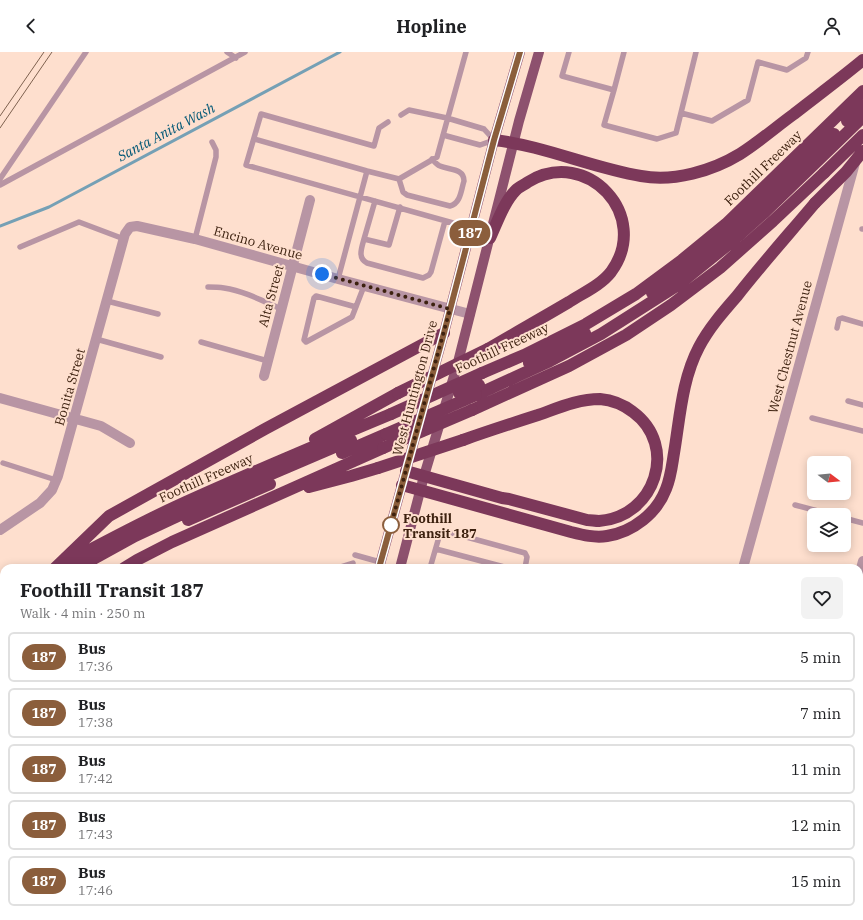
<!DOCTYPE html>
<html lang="en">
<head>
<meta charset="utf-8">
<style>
	:root { --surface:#fff; --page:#f2f2f2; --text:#202124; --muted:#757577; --line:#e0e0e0 }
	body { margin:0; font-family:"IBM Plex Serif",serif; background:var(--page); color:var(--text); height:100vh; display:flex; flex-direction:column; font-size:15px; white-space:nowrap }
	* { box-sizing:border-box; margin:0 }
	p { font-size:13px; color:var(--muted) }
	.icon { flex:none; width:22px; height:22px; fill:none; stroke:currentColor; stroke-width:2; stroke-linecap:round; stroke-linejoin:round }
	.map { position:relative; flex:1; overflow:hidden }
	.drawer { position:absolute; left:0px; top:512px; width:863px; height:356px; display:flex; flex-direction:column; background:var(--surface); border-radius:12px 12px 0 0; box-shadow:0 2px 10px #0003 }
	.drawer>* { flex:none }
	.badge { padding:0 8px; border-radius:13px; font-size:14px; line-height:26px }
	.needle { width:26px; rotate:106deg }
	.fabs { position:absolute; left:807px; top:404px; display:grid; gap:8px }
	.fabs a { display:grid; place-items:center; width:44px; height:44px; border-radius:6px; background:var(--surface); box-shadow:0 2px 10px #0003; font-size:20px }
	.you { position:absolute; width:20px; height:20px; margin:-10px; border:3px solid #fff; border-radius:50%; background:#1a73e8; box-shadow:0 0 0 6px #1a73e833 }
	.map>.badge { position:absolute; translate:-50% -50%; box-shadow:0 0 0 2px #fff }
	.round { display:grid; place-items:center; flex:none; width:42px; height:42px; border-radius:6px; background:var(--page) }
	.head { display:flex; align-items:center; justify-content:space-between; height:68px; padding:0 20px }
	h1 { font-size:19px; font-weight:700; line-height:30px }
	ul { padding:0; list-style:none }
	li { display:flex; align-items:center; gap:12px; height:50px; margin:0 8px 6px; padding:0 12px; border:2px solid var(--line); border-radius:6px }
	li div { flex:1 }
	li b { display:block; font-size:15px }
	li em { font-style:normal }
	li .badge { min-width:44px; font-weight:700; text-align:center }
	header { display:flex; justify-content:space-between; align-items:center; height:52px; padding:0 20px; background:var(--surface); font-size:18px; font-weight:700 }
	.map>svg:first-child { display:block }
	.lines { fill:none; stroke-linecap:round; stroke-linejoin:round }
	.stream { stroke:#75a0b5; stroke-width:3 }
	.lane { stroke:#b895a4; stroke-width:5.5 }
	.street { stroke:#b895a4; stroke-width:10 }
	.primary { stroke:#8d516e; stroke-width:10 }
	.highway { stroke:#7c385a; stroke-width:12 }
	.tram { stroke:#7e614f; stroke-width:1 }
	.highway-bridge { stroke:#7c385a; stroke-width:12 }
	.line-casing { stroke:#fff; stroke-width:9 }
	.line { stroke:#8b5e3c; stroke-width:6 }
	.walk { stroke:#3d210f; stroke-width:4; stroke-dasharray:0 7.2 }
	.stop-dot { fill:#fff; stroke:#8b5e3c; stroke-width:2 }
	.labels { text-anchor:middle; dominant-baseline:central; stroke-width:4; stroke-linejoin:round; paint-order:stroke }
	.street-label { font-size:13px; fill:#3d210f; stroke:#fedfce }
	.stop-label { font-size:13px; font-weight:bold; fill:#3d210f; stroke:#fedfce; text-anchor:start }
	.water-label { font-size:14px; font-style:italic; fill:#045977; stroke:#fedfce }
</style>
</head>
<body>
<header><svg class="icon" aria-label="back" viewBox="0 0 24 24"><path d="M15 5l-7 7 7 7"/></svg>Hopline<svg class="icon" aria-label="person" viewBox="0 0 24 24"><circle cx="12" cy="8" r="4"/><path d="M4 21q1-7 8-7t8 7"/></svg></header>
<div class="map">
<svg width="863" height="868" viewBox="0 0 863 868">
	<rect width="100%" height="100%" fill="#fedfce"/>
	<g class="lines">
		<!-- stream -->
		<path class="stream" d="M0 174 49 155 340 0"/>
		<!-- lane -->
		<path class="lane" d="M227 0 236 6
			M569 0 562 24 614 38 604 73 657 87 676 81 696 0
			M614 38 624 0
			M681 61 712 69 748 48 758 10 787 18 806 6 808 0
			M401 63 409 58 447 66 484 77 494 88 480 93 443 83
			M388 70 379 76 374 94 261 62 246 113 471 176
			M254 87 367 119 399 127 437 105 466 0
			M0 127 86 0
			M399 127 403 140 407 143 450 154C461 151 461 138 464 129 464 116 449 118 440 114 437 113 435 110 432 107
			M0 133 245 0
			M375 149 364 187 389 193 400 155
			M862 177H863
			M195 187 216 105V98L212 90
			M364 187C362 195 357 206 367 211L423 226 429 223 431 220 445 169
			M20 195 79 170 124 187
			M338 227 367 119
			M208 235C213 235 218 235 224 236 244 239 263 249 281 257
			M107 249 158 262
			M356 255 316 244 314 246 304 288 306 290 352 265 364 234
			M837 276 839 267 842 266 863 272
			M96 287 161 305
			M201 290 268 309
			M848 349 863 353
			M812 366 863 379
			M3 411 56 428
			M795 453 833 463
			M844 466 863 471
			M436 497 508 516
			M355 503 380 510
			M337 516 353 511
			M430 516 439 485 443 480H448L525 501 527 505 525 516
			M859 580 863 581
			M859 641 863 643
			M0 654 4 650
			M859 671 863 672"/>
		<!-- street -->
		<path class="street" d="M264 324 310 148
			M0 346 101 374 130 391
			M0 478 40 451 52 438 58 424 125 182 130 175 137 174 195 187 338 227 470 262
			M743 516 855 111
			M859 524 863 509
			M859 791 863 792
			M427 868 428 864
			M561 868 562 864
			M648 868 649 864
			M731 868 732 864"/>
		<!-- primary -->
		<path class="primary" d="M379 516 444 281 494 88 520 0
			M400 516 424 424 457 314 519 69 539 0
			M283 868 284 864
			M302 868 303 864"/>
		<!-- highway -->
		<path class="highway" d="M847 69 863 53
			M494 88C545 94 592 116 641 124 674 130 712 119 740 102 759 90 776 75 794 62 817 44 840 27 863 8
			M652 241 695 209 734 177 834 82
			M488 297C515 281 542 266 569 250 583 241 601 233 611 220 652 164 587 94 528 130 524 133 519 135 516 138 504 150 497 171 490 186
			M529 311 585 281
			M482 321 524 303 586 272 636 242 682 208 726 172 863 39
			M476 343 550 309 601 282 678 233 729 192 766 159 863 65
			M472 358 569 314 626 283 671 253 720 216 773 169 824 121
			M315 387 398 341
			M342 401 386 382
			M406 419 502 446 509 447 587 468C591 468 595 469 599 469 655 465 679 394 633 360 624 353 612 348 600 347 578 347 558 356 538 363 513 371 488 379 463 388
			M402 433 571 480C583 483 595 486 607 484 633 480 657 461 666 437 671 425 672 413 674 401 680 365 682 327 699 295 709 276 723 260 737 244 762 212 789 182 815 151
			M309 435 351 424 378 416
			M188 468 270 432
			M67 510C103 491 138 472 175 455 247 422 319 392 391 362
			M55 516 109 464 265 377 444 281
			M77 516 135 484 227 441 351 388
			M124 516 137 508 172 490 383 396
			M0 570 4 567
			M0 597 4 594"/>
		<!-- tram -->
		<path class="tram" d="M0 64 44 0
			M0 76 52 0"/>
		<!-- highway-bridge -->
		<path class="highway-bridge" d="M824 121 863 83
			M815 151 846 120 863 99
			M398 341 488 297
			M459 341 479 333
			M391 362 482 321
			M386 382 476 343
			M383 396 472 358
			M378 416 463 388
			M0 557 4 554"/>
	</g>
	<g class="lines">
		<defs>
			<path id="line" d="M379 516 444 281 494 88 520 0"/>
		</defs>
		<!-- line casing -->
		<use href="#line" class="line-casing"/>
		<!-- line -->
		<use href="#line" class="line"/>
		<!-- walk -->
		<path class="walk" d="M322 222 450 257 391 473"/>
	</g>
	<!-- markers -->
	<circle class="stop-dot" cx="391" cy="473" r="8"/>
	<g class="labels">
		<!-- street labels -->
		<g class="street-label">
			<text transform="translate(763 116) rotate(-44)">Foothill Freeway</text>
			<text transform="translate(258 191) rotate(16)">Encino Avenue</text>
			<text transform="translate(271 244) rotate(-75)">Alta Street</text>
			<text transform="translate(790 295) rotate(-75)">West Chestnut Avenue</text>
			<text transform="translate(502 296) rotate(-25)">Foothill Freeway</text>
			<text transform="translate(70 335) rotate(-74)">Bonita Street</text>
			<text transform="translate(415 336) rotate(-75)">West Huntington Drive</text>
			<text transform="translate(206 426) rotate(-24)">Foothill Freeway</text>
		</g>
		<!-- stop labels -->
		<g class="stop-label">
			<text x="403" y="466">Foothill<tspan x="403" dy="15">Transit 187</tspan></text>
		</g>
		<!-- water labels -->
		<g class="water-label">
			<text transform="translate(166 80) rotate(-28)">Santa Anita Wash</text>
		</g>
	</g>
</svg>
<div class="fabs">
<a><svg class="needle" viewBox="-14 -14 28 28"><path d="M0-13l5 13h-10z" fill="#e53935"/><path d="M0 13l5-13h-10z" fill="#757577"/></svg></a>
<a><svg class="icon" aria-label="layers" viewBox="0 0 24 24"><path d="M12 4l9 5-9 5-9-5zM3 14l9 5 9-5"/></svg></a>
</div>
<div class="you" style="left:322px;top:222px"></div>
<b class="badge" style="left:470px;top:181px;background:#8b5e3c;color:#fff">187</b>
<section class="drawer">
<div class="head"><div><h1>Foothill Transit 187</h1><p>Walk · 4 min · 250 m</p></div><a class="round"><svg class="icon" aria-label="heart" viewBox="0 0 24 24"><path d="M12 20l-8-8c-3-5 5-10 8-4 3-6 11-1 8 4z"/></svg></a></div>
<ul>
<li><span class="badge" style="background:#8b5e3c;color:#fff">187</span><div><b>Bus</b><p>17:36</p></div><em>5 min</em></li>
<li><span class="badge" style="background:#8b5e3c;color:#fff">187</span><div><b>Bus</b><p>17:38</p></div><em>7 min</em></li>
<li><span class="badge" style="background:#8b5e3c;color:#fff">187</span><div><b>Bus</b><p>17:42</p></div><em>11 min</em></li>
<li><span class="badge" style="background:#8b5e3c;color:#fff">187</span><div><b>Bus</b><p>17:43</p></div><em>12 min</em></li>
<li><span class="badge" style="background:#8b5e3c;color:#fff">187</span><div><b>Bus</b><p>17:46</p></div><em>15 min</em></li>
</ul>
</section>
</div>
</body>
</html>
